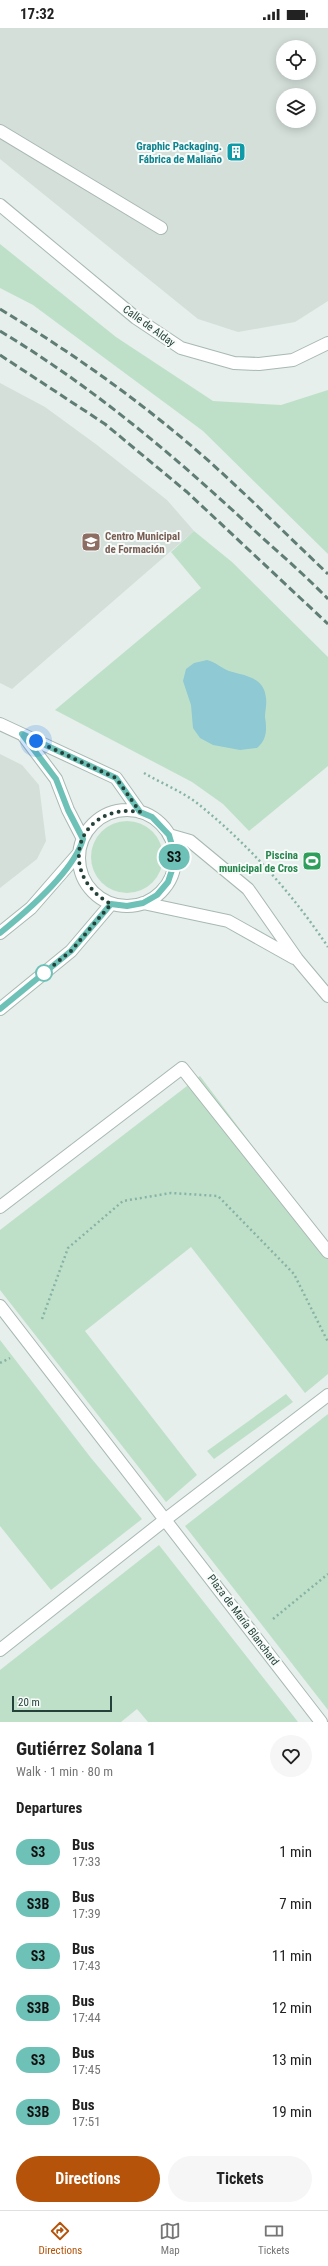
<!DOCTYPE html>
<html lang="en">
<head>
<meta charset="utf-8">
<style>
	:root { --surface:#fff; --page:#f6f6f6; --text:#222; --muted:#767676; --line:#e0e0e0; --accent:#b45309 }
	body { margin:0; font-family:"Roboto Condensed",sans-serif; background:var(--page); color:var(--text); height:100vh; display:flex; flex-direction:column; font-size:15px; white-space:nowrap }
	* { box-sizing:border-box; margin:0 }
	p { font-size:13px; color:var(--muted) }
	.icon { flex:none; width:22px; height:22px; fill:none; stroke:currentColor; stroke-width:2; stroke-linecap:round; stroke-linejoin:round }
	.map { position:relative; height:1694px; overflow:hidden }
	.details { display:flex; flex-direction:column; background:var(--surface); flex:1 }
	.details>* { flex:none }
	.badge { padding:0 8px; border-radius:13px; font-size:14px; line-height:26px }
	.tools { position:absolute; left:276px; top:12px; display:grid; gap:8px }
	.tools a { display:grid; place-items:center; width:40px; height:40px; border-radius:50%; background:var(--surface); box-shadow:0 2px 10px #0003; font-size:20px }
	.scale { position:absolute; left:12px; bottom:10px; width:100px; box-sizing:border-box; padding-left:4px; border:2px solid #24423a; border-top:0; font-size:11px; line-height:14px; white-space:nowrap; color:#24423a; -webkit-text-stroke:3px #f7fbf9; paint-order:stroke }
	.you { position:absolute; width:20px; height:20px; margin:-10px; border:3px solid #fff; border-radius:50%; background:#1a73e8; box-shadow:0 0 0 6px #1a73e833 }
	.map>.badge { position:absolute; translate:-50% -50%; box-shadow:0 0 0 2px #fff }
	h2 { padding:0 16px; font-size:15px; line-height:36px }
	.round { display:grid; place-items:center; flex:none; width:42px; height:42px; border-radius:21px; background:var(--page) }
	.summary { display:flex; align-items:center; justify-content:space-between; height:68px; padding:0 16px }
	h1 { font-size:19px; font-weight:700; line-height:30px }
	.cta { display:flex; gap:8px; margin-top:auto; padding:8px 16px }
	.cta a { flex:1; height:46px; border-radius:24px; background:var(--accent); color:#fff; font-size:16px; font-weight:700; line-height:46px; text-align:center }
	.cta a+a { background:var(--page); color:var(--text) }
	ul { padding:0; list-style:none }
	li { display:flex; align-items:center; gap:12px; height:52px; padding:0 16px }
	li div { flex:1 }
	li b { display:block; font-size:15px }
	li em { font-style:normal }
	li .badge { min-width:44px; font-weight:700; text-align:center }
	.status { display:flex; justify-content:space-between; align-items:center; height:28px; padding:0 20px; background:var(--surface); direction:ltr }
	.status svg { height:11px; fill:currentColor }
	.menu { display:flex; justify-content:space-around; align-items:center; height:56px; border-top:1px solid var(--line); background:var(--surface); font-size:11px; color:var(--muted) }
	.menu a { display:grid; justify-items:center; gap:2px }
	.menu .on { color:var(--accent) }
	.map>svg:first-child { display:block }
	.built { fill:#d4dfda; fill-rule:evenodd }
	.green { fill:#bfe0c8 }
	.water { fill:#8ec9d4 }
	.lines { fill:none; stroke-linecap:round; stroke-linejoin:round }
	.lane-casing { stroke:#a8b8b2; stroke-width:14 }
	.street-casing { stroke:#a8b8b2; stroke-width:14 }
	.path { stroke:#86b3a5; stroke-width:2.5; stroke-dasharray:2 3; stroke-linecap:butt }
	.lane { stroke:#fff; stroke-width:12 }
	.street { stroke:#fff; stroke-width:12 }
	.rail { stroke:#5f7d75; stroke-width:3; stroke-dasharray:8 4; stroke-linecap:butt }
	.line-casing { stroke:#fff; stroke-width:9 }
	.line { stroke:#6ec1b6; stroke-width:6 }
	.walk { stroke:#24423a; stroke-width:4; stroke-dasharray:0 7.2 }
	.stop-dot { fill:#fff; stroke:#6ec1b6; stroke-width:2 }
	.labels { text-anchor:middle; dominant-baseline:central; stroke-width:4; stroke-linejoin:round; paint-order:stroke }
	.culture-label { font-size:11px; font-weight:bold; fill:#0d838f; stroke:#f7fbf9; text-anchor:end }
	.street-label { font-size:11px; fill:#24423a; stroke:#f7fbf9 }
	.education-label { font-size:11px; font-weight:bold; fill:#785e54; stroke:#f7fbf9; text-anchor:start }
	.leisure-label { font-size:11px; font-weight:bold; fill:#27864d; stroke:#f7fbf9; text-anchor:end }
</style>
</head>
<body>
<div class="status"><b>17:32</b><svg viewBox="0 0 49 12"><path d="M0 12V9h3v3zM5 12V6h3v6zM10 12V3h3v9zM15 12V0h3v12zM26 1h20v11H26zM47 4h2v5h-2z"/></svg></div>
<div class="map">
<svg width="328" height="1694" viewBox="0 0 328 1694">
	<rect width="100%" height="100%" fill="#e6efeb"/>
	<!-- built -->
	<path class="built" d="M0 0H328V273L295 294 238 304 198 291 0 131ZM283 19H309V45H283ZM283 67H309V93H283Z
		M0 355 45 379 97 417 167 472 194 503 12 661 0 655Z
		M0 726 22 737 39 757 46 813 37 831 0 860Z"/>
	<!-- green -->
	<path class="green" d="M0 216 116 309 213 373 281 377 328 362V526L203 403 33 277 0 260Z
		M194 503 232 534 328 629V738L249 803 223 776 192 754 55 682 201 560 171 524Z
		M91 829a36 36 0 1 1 72 0a36 36 0 1 1-72 0Z
		M200 1048 328 1218V1346L305 1365 191 1219 85 1303 197 1447 166 1474 0 1262V1202Z
		M0 1312 91 1430 142 1491 51 1562 0 1498Z
		M286 1366 293 1374 214 1431 207 1423Z
		M328 1386V1682L185 1498Z
		M159 1517 298 1694H148L137 1681 121 1694H0V1642Z"/>
	<!-- water -->
	<path class="water" d="M207 632C216 634 221 640 229 643 246 648 264 649 266 670 267 676 265 683 265 689 267 701 267 712 257 720L240 722 213 717 200 710 193 700 191 677 183 653 186 641 194 635Z"/>
	<g class="lines">
		<defs>
			<path id="lane" d="M0 103 161 200"/>
			<path id="street" d="M0 177 136 290 181 320 234 335 259 336 293 332 328 315
				M0 696 116 750 140 784
				M23 707 56 751 68 782 83 811
				M79 830a48 48 0 1 1 96 0a48 48 0 1 1-96 0Z
				M169 807 190 813 248 861 297 931 328 968
				M143 875 228 893 294 930
				M0 905 31 880 79 825
				M0 981 71 923 111 876
				M0 1179 182 1040 328 1224
				M0 1278 321 1694
				M0 1622 166 1491 328 1367"/>
		</defs>
		<!-- lane casing -->
		<use href="#lane" class="lane-casing"/>
		<!-- street casing -->
		<use href="#street" class="street-casing"/>
		<!-- path -->
		<path class="path" d="M144 745C161 755 181 763 197 775 247 815 292 865 328 919
			M42 1291 68 1220 123 1173 171 1165 218 1168 294 1246 328 1314
			M0 1335 10 1330
			M273 1591 328 1546"/>
		<!-- lane -->
		<use href="#lane" class="lane"/>
		<!-- street -->
		<use href="#street" class="street"/>
		<!-- rail -->
		<path class="rail" d="M0 281C74 326 146 377 211 435 251 471 289 509 328 546
			M0 303C93 359 176 429 255 503 279 525 305 547 328 571
			M0 327 105 396 187 464 328 596"/>
	</g>
	<g class="lines">
		<defs>
			<path id="line" d="M0 905C26 884 74 843 83 811L68 782 56 751 22 706 116 750 140 784 152 789 169 807 174 824 173 839 168 854 157 867 143 875 127 878 111 876 71 923 0 981"/>
		</defs>
		<!-- line casing -->
		<use href="#line" class="line-casing"/>
		<!-- line -->
		<use href="#line" class="line"/>
		<!-- walk -->
		<path class="walk" d="M36 713 116 750 140 784C77 774 55 846 111 876L71 923 44 945"/>
	</g>
	<!-- icons -->
	<defs>
		<symbol id="building-square" viewBox="-11 -11 22 22"><rect x="-9" y="-9" width="18" height="18" rx="4" fill="#0f9aa8" stroke="#f7fbf9"/><path d="M-4-6H4V6H1V3H-1V6H-4ZM-2.5-4.3h1.7v1.8h-1.7ZM.8-4.3h1.7v1.8H.8ZM-2.5-1h1.7V.8h-1.7ZM.8-1h1.7V.8H.8Z" fill="#fff"/></symbol>
		<symbol id="school-square" viewBox="-11 -11 22 22"><rect x="-9" y="-9" width="18" height="18" rx="4" fill="#8d6e63" stroke="#f7fbf9"/><path d="M0-5L7-2L0 1L-7-2ZM-4 1L0 2.5L4 1V4Q0 6-4 4Z" fill="#fff"/></symbol>
		<symbol id="stadium-square" viewBox="-11 -11 22 22"><rect x="-9" y="-9" width="18" height="18" rx="4" fill="#2e9e5b" stroke="#f7fbf9"/><path d="M0-5a6.5 5 0 1 0 0 10a6.5 5 0 1 0 0-10ZM-3.5-1.8h7v3.6h-7Z" fill="#fff"/></symbol>
	</defs>
	<g fill-rule="evenodd">
		<use href="#building-square" x="225" y="113" width="22" height="22"/>
		<use href="#school-square" x="80" y="503" width="22" height="22"/>
		<use href="#stadium-square" x="301" y="822" width="22" height="22"/>
	</g>
	<!-- markers -->
	<circle class="stop-dot" cx="44" cy="945" r="8"/>
	<g class="labels">
		<!-- culture labels -->
		<g class="culture-label">
			<text x="222" y="118">Graphic Packaging.<tspan x="222" dy="13">Fábrica de Maliaño</tspan></text>
		</g>
		<!-- street labels -->
		<g class="street-label">
			<text transform="translate(149 298) rotate(36)">Calle de Alday</text>
			<text transform="translate(243 1592) rotate(53)">Plaza de María Blanchard</text>
		</g>
		<!-- education labels -->
		<g class="education-label">
			<text x="105" y="508">Centro Municipal<tspan x="105" dy="13">de Formación</tspan></text>
		</g>
		<!-- leisure labels -->
		<g class="leisure-label">
			<text x="298" y="827">Piscina<tspan x="298" dy="13">municipal de Cros</tspan></text>
		</g>
	</g>
</svg>
<div class="tools">
<a><svg class="icon" aria-label="locate" viewBox="0 0 24 24"><circle cx="12" cy="12" r="6"/><path d="M12 2v4M12 18v4M2 12h4M18 12h4"/></svg></a>
<a><svg class="icon" aria-label="layers" viewBox="0 0 24 24"><path d="M12 4l9 5-9 5-9-5zM3 14l9 5 9-5"/></svg></a>
</div>
<div class="scale">20 m</div>
<div class="you" style="left:36px;top:713px"></div>
<b class="badge" style="left:174px;top:829px;background:#6ec1b6;color:#111">S3</b>
</div>
<section class="details">
<div class="summary"><div><h1>Gutiérrez Solana 1</h1><p>Walk · 1 min · 80 m</p></div><a class="round"><svg class="icon" aria-label="heart" viewBox="0 0 24 24"><path d="M12 20l-8-8c-3-5 5-10 8-4 3-6 11-1 8 4z"/></svg></a></div>
<h2>Departures</h2>
<ul>
<li><span class="badge" style="background:#6ec1b6;color:#111">S3</span><div><b>Bus</b><p>17:33</p></div><em>1 min</em></li>
<li><span class="badge" style="background:#6ec1b6;color:#111">S3B</span><div><b>Bus</b><p>17:39</p></div><em>7 min</em></li>
<li><span class="badge" style="background:#6ec1b6;color:#111">S3</span><div><b>Bus</b><p>17:43</p></div><em>11 min</em></li>
<li><span class="badge" style="background:#6ec1b6;color:#111">S3B</span><div><b>Bus</b><p>17:44</p></div><em>12 min</em></li>
<li><span class="badge" style="background:#6ec1b6;color:#111">S3</span><div><b>Bus</b><p>17:45</p></div><em>13 min</em></li>
<li><span class="badge" style="background:#6ec1b6;color:#111">S3B</span><div><b>Bus</b><p>17:51</p></div><em>19 min</em></li>
</ul>
<div class="cta"><a>Directions</a><a>Tickets</a></div>
</section>
<nav class="menu">
<a class="on"><svg class="icon" aria-label="directions" viewBox="0 0 24 24"><path d="M12 3l9 9-9 9-9-9zM9 14v-3h6M13 9l2 2-2 2"/></svg>Directions</a>
<a><svg class="icon" aria-label="map" viewBox="0 0 24 24"><path d="M3 6l6-2 6 2 6-2v14l-6 2-6-2-6 2zM9 4v14M15 6v14"/></svg>Map</a>
<a><svg class="icon" aria-label="tickets" viewBox="0 0 24 24"><path d="M3 7h18v10H3zM15 7v10"/></svg>Tickets</a>
</nav>
</body>
</html>
